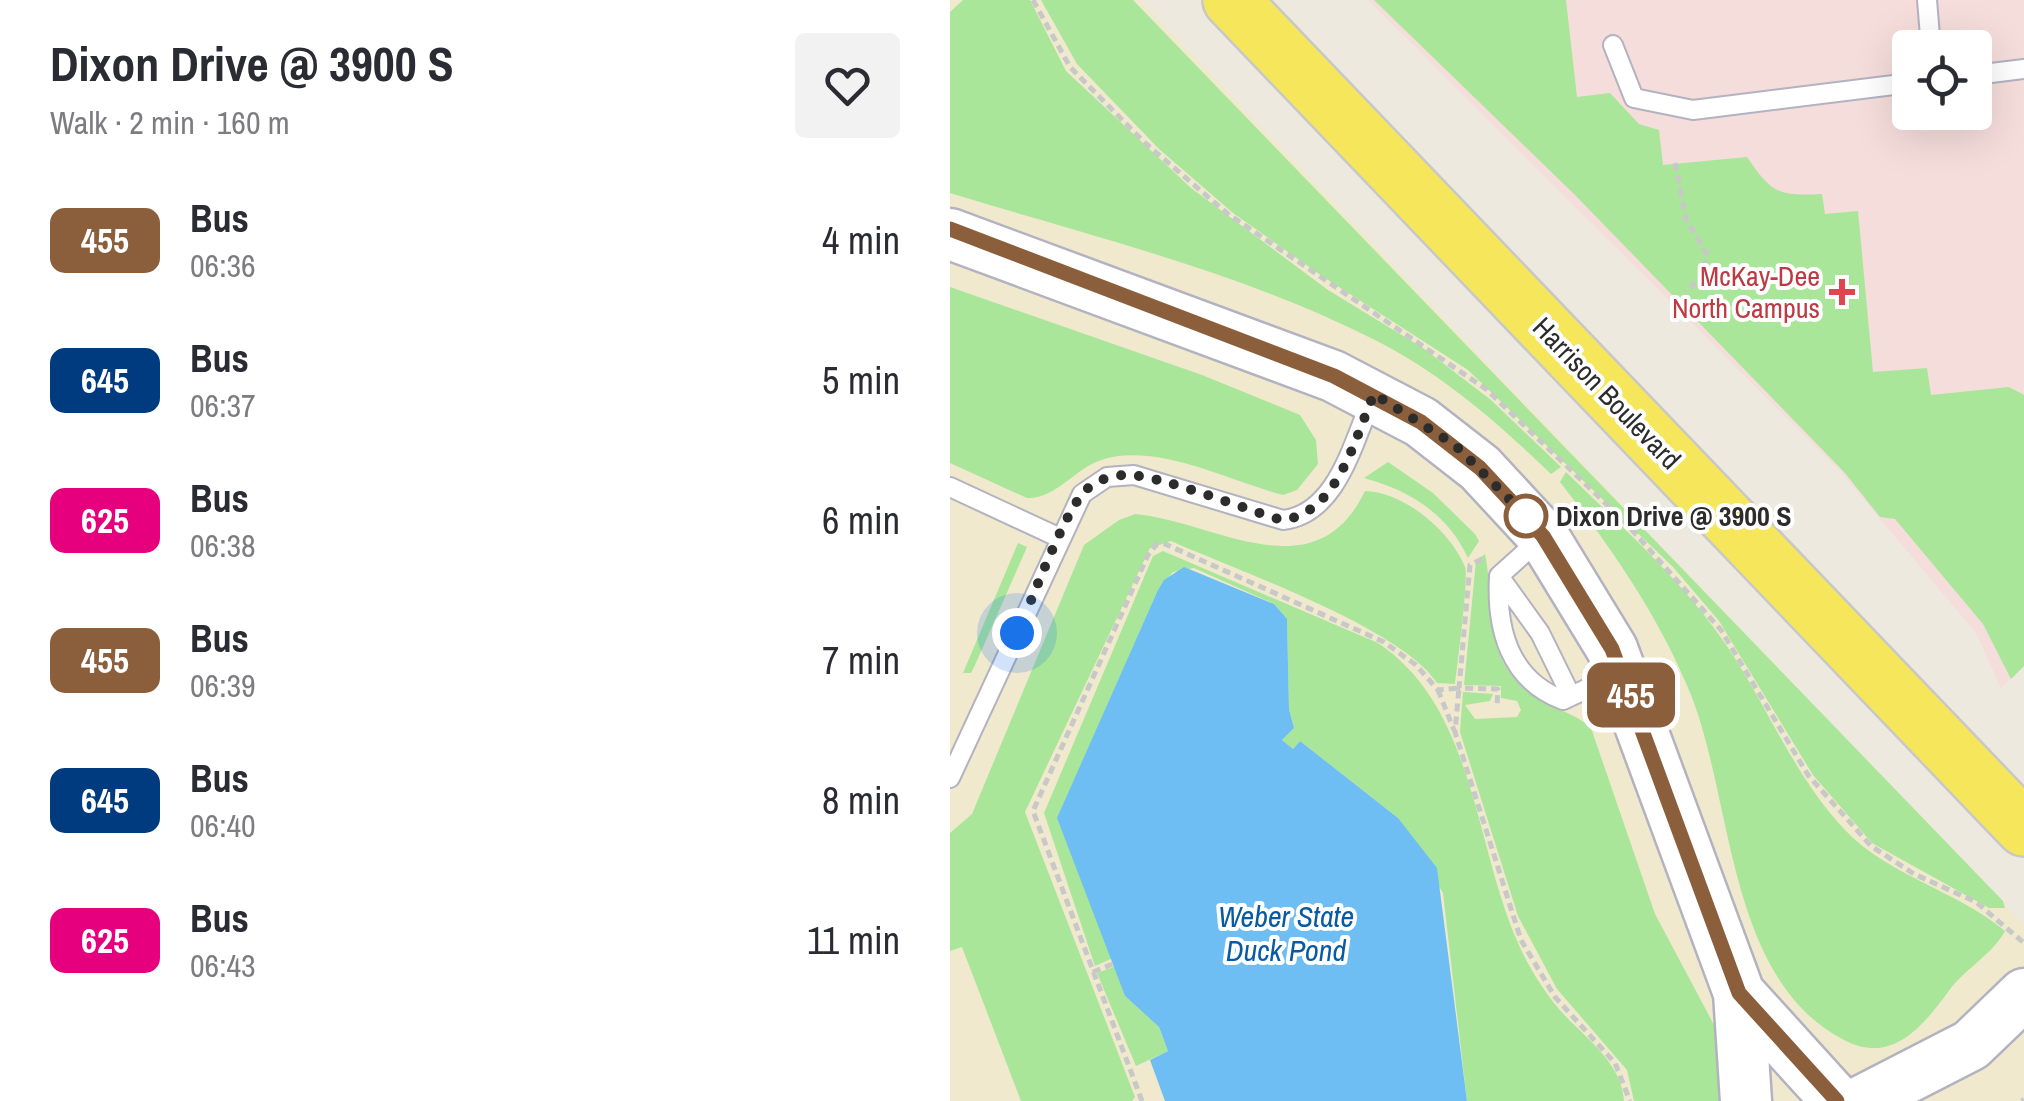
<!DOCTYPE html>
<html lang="en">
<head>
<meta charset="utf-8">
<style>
	:root { --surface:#fff; --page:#f2f2f3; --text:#2b2b33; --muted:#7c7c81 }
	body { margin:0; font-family:"Archivo Narrow",sans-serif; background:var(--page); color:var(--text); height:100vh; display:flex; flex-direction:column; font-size:38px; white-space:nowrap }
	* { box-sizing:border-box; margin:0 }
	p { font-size:32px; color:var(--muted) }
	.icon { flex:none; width:55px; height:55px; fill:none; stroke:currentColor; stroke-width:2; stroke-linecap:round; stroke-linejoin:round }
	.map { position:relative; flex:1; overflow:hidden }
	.details { display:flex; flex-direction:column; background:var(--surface); width:950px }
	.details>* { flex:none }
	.badge { padding:0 20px; border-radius:15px; font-size:35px; line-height:65px }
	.controls { position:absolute; left:942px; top:30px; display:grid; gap:20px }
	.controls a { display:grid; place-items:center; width:100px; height:100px; border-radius:10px; background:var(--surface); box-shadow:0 10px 40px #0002; font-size:50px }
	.you { position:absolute; width:50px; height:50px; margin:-25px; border:8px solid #fff; border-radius:50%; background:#1a73e8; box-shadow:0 0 0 15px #1a73e833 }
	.map>.badge { position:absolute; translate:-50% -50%; box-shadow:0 0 0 5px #fff }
	.round { display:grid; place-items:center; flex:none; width:105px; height:105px; border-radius:10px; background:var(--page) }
	.overview { display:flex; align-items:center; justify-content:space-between; height:170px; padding:0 50px }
	h1 { font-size:48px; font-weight:700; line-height:75px }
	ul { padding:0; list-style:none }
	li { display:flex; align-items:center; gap:30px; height:140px; padding:0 50px }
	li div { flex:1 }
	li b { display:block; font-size:38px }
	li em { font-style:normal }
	li .badge { min-width:110px; font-weight:700; text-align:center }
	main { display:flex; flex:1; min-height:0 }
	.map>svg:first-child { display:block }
	.education { fill:#f0e9cd }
	.medical { fill:#f5dddb; fill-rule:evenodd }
	.green { fill:#a9e699 }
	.water { fill:#6ebef3 }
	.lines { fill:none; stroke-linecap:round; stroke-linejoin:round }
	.lane-casing { stroke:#b2b2c0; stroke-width:22 }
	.secondary-casing { stroke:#b2b2c0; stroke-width:55 }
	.primary-casing { stroke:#c8c8c8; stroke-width:60 }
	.path { stroke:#c8c8c8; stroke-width:5; stroke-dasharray:8 5; stroke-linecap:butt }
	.lane { stroke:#fff; stroke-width:18 }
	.secondary { stroke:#fff; stroke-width:50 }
	.primary { stroke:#f6e65b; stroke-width:55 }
	.line-casing { stroke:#fff; stroke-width:22 }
	.line { stroke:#8b5e3c; stroke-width:15 }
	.walk { stroke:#2c2c2c; stroke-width:10; stroke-dasharray:0 18 }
	.health-dot { fill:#e0444e; stroke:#fff; stroke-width:4 }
	.stop-dot { fill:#fff; stroke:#8b5e3c; stroke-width:5 }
	.labels { text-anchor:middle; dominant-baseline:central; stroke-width:8; stroke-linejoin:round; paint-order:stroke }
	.health-label { font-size:28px; fill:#be3a42; stroke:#fff; text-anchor:end }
	.street-label { font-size:28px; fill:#2c2c2c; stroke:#fff }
	.stop-label { font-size:28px; font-weight:bold; fill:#2c2c2c; stroke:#fff; text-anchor:start }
	.water-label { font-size:30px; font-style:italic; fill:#095aa3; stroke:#fff }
</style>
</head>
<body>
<main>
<section class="details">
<div class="overview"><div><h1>Dixon Drive @ 3900 S</h1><p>Walk · 2 min · 160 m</p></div><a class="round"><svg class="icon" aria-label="heart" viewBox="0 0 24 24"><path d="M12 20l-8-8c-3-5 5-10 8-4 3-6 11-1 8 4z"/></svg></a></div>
<ul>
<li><span class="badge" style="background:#8b5e3c;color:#fff">455</span><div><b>Bus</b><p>06:36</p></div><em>4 min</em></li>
<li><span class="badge" style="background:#003b80;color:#fff">645</span><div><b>Bus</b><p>06:37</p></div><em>5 min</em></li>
<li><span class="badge" style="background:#e6007e;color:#fff">625</span><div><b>Bus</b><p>06:38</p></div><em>6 min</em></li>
<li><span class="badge" style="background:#8b5e3c;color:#fff">455</span><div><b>Bus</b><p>06:39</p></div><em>7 min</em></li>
<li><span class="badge" style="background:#003b80;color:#fff">645</span><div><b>Bus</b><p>06:40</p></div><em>8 min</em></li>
<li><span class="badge" style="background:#e6007e;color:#fff">625</span><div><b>Bus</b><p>06:43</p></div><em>11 min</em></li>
</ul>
</section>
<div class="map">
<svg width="1074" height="1101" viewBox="0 0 1074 1101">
	<rect width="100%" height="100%" fill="#eee9de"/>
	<!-- education -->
	<path class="education" d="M0 0H190L1074 925V1101H0Z"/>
	<!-- medical -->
	<path class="medical" d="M418 0H1074V666L1051 688 1026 633 889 470ZM960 48H1025V112H960Z"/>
	<!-- green -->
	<path class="green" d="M13 0H80L116 71 241 188 378 290 473 348 541 400 611 467 601 474C547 422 492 374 425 340 291 272 143 237 0 193V12Z
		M91 0H183L1053 901 1055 908H1039L922 843 863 775 769 621 723 567 518 370 372 276 283 213 209 149 127 64Z
		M424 0H616L627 97 660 93 689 124 709 130 713 165 797 157C822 194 829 196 872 194L875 214 908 211 923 372 977 368 981 395 1059 387 1074 395V666L1061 679 1033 624 945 519 930 517 895 473 625 195Z
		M0 287 252 375 350 415 366 440 368 464 347 490 333 495C278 481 208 442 151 460 124 469 106 499 77 498L0 463Z
		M438 462 483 493 525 534 529 541 518 558C498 514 459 490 414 478Z
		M616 472C668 523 724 573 767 632 814 696 840 772 895 830 940 877 1006 890 1055 931 1042 955 1014 969 998 992 972 1027 942 1065 894 1040 777 979 784 804 741 695 710 618 661 547 610 482Z
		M415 491C455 492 501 532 515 567 519 577 507 667 505 684L487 683C452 628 286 570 221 541L200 548 75 812 185 1097 182 1101H71L12 947 0 951V833L22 814 134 545 169 520 185 514C265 521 365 595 415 491Z
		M68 543 77 547 25 665 21 673H13Z
		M213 551 428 643C525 708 524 844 568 943 577 964 590 985 604 1003 627 1033 672 1059 674 1101H517L493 893 448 818 350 741 343 749 332 740 344 728 339 709 337 620 324 604 244 568 223 572 207 592 108 817 163 958 145 966 94 813 203 556Z
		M535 554C546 608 530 652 579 693 598 709 622 710 641 728L705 914 771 1038 780 1101H684L677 1070 607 989 568 916 510 732 513 692 543 694 540 701 515 705 525 719 567 717 571 710 567 701 551 698V686L514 685 526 561Z
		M166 966 175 996 209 1027 218 1051 186 1066 147 973Z"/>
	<!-- water -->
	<path class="water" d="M234 567 324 604 337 619 339 709 344 728 332 740 343 749 350 741 448 818 487 868 517 1101H215L200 1060 218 1051 209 1027 175 996 107 818 207 592 214 580Z"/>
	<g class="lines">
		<defs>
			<path id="lane" d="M977 0 981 48
				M663 45 684 98 743 110 960 83
				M1025 75 1074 69
				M0 487 110 538
				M590 539 549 576C546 628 559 680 613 700L668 674
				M549 576 590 633 621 696
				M0 778 132 494 157 477 184 475 333 520C387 514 403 442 422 399"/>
			<path id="secondary" d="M0 234 383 376 471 422 530 468 593 536 662 649 789 993 887 1101
				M789 993 796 1101
				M912 1101 1021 1045 1074 994"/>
			<path id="primary" d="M281 0 1074 828"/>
		</defs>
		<!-- lane casing -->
		<use href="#lane" class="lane-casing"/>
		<!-- secondary casing -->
		<use href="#secondary" class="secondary-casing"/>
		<!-- primary casing -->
		<use href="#primary" class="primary-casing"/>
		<!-- path -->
		<path class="path" d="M83 0 120 67 194 142 278 214 536 389 674 521 771 630 858 775 921 846 964 874 1026 902 1074 943
			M725 163 736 219 757 254 753 276 735 292
			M532 559 520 565 509 688 548 689 547 706
			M488 690 504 730
			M143 972 165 963
			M192 1101 83 811 198 555 207 544H215L434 642 466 665 488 690 509 688 505 732 571 940 605 997 665 1063 680 1101
			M1072 1101 1074 1099"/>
		<!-- lane -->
		<use href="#lane" class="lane"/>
		<!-- secondary -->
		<use href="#secondary" class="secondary"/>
		<!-- primary -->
		<use href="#primary" class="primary"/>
	</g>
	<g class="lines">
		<defs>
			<path id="line" d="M0 229 384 376 471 422 530 468 593 536 662 649 789 993 887 1101"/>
		</defs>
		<!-- line casing -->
		<use href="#line" class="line-casing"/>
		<!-- line -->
		<use href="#line" class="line"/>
		<!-- walk -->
		<path class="walk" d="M67 633C82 601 113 515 134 492 144 481 161 475 176 475 208 474 296 510 332 520 388 514 405 437 424 394L505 445 576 516"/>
	</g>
	<!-- markers -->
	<path class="health-dot" d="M887 277h10v10h10v10h-10v10h-10v-10h-10v-10h10z"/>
	<circle class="stop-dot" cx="576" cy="516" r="20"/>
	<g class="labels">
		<!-- health labels -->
		<g class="health-label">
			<text x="870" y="276">McKay-Dee<tspan x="870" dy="32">North Campus</tspan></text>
		</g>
		<!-- street labels -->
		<g class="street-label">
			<text transform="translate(657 393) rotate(46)">Harrison Boulevard</text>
		</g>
		<!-- stop labels -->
		<g class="stop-label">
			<text x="606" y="516">Dixon Drive @ 3900 S</text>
		</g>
		<!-- water labels -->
		<g class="water-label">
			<text x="336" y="916">Weber State<tspan x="336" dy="34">Duck Pond</tspan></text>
		</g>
	</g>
</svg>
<div class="controls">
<a><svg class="icon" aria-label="locate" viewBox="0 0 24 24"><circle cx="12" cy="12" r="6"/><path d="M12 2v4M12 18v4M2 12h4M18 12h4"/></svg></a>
</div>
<div class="you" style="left:67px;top:633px"></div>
<b class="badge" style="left:681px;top:695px;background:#8b5e3c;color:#fff">455</b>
</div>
</main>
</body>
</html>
